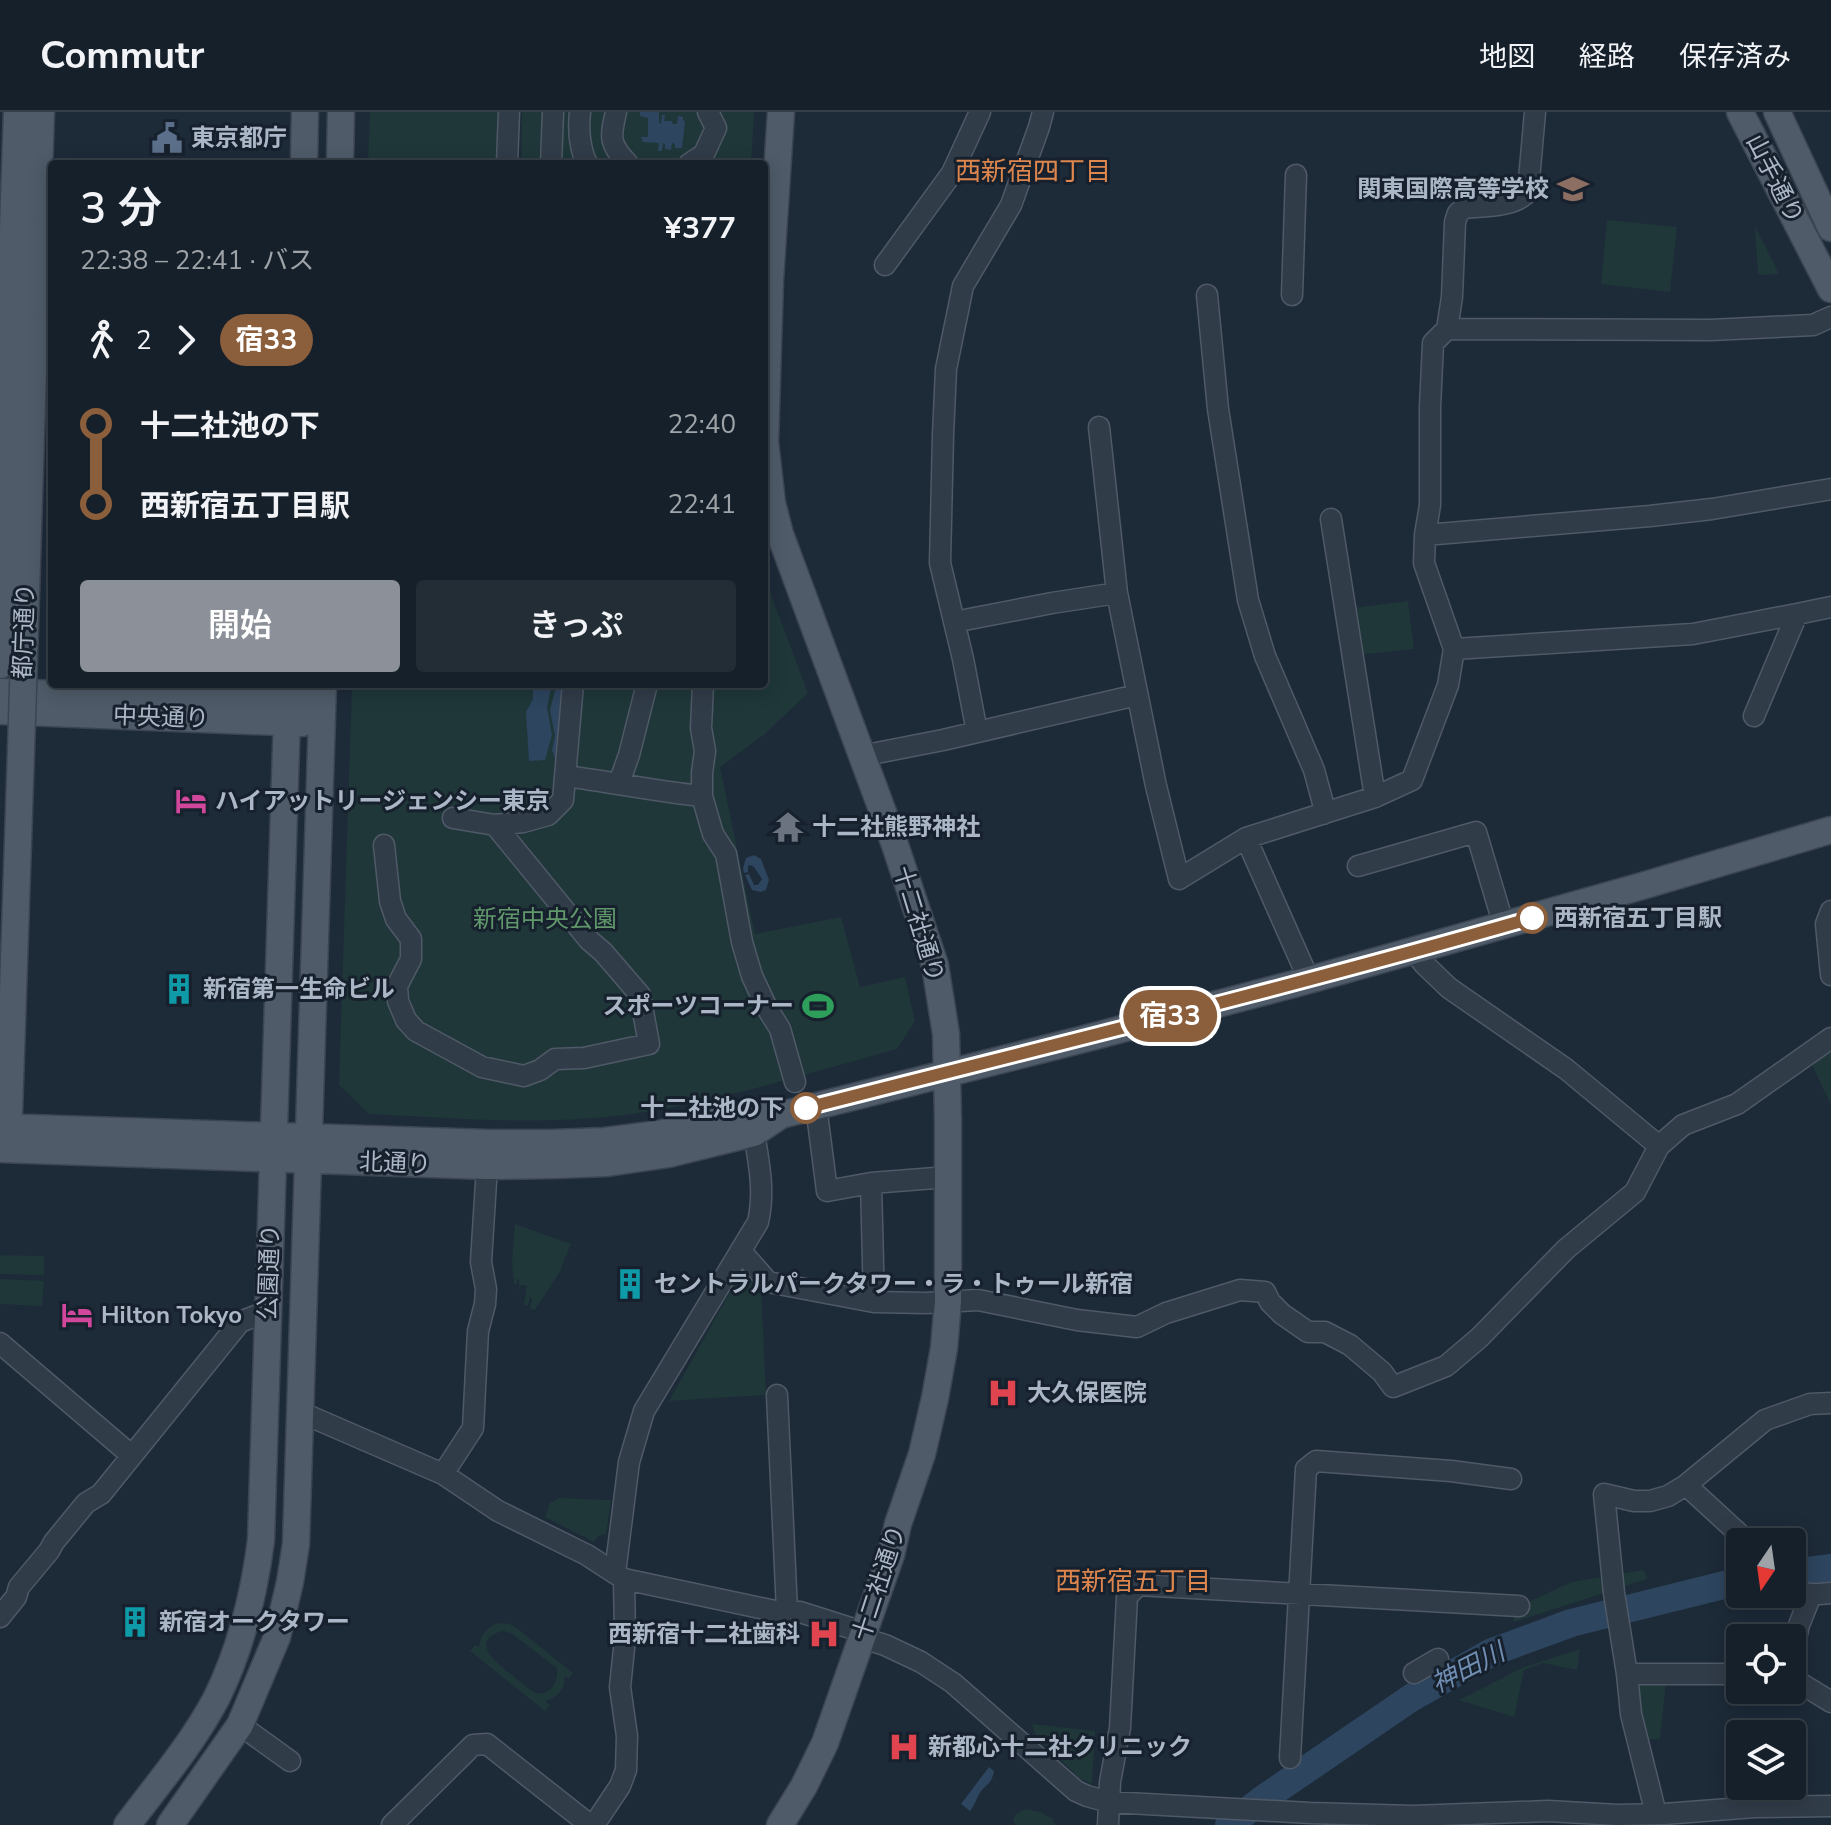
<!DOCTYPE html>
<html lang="ja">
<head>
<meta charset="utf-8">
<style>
	:root { --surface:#16202a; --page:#232d36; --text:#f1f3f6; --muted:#9ea3a8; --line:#353e47; --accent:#8c9099 }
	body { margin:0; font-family:"Nunito Sans","Noto Sans JP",sans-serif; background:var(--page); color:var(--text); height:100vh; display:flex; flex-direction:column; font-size:30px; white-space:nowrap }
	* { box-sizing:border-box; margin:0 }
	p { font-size:26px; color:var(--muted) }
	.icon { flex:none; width:44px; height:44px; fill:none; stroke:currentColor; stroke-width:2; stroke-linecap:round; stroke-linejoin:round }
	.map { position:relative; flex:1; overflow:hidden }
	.panel { position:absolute; left:48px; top:48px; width:720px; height:528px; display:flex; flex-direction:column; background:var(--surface); border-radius:8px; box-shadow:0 4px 20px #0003,0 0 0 2px var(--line) }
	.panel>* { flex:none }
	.badge { padding:0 16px; border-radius:26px; font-size:28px; line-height:52px }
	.needle { width:52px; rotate:193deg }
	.fabs { position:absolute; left:1726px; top:1416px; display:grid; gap:16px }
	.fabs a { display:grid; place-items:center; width:80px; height:80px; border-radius:8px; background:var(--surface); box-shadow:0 4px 20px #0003,0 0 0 2px var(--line); font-size:40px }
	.map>.badge { position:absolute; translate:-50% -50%; box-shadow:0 0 0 4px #fff }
	.legs { display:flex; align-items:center; gap:12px; height:88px; padding:0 32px; font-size:26px }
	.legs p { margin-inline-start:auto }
	.headline { display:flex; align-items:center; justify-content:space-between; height:136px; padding:0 32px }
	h1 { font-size:44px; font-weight:600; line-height:60px }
	.action { display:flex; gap:16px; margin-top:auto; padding:16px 32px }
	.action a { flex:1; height:92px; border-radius:8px; background:var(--accent); color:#fff; font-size:32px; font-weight:600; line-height:92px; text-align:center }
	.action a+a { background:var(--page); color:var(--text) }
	ul { padding:0 32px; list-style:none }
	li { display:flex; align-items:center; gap:28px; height:80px; font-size:30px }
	li i { display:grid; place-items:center; width:12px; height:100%; margin:0 10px; background:currentColor }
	li i::after { content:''; width:20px; height:20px; margin:-10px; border:6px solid; border-radius:50%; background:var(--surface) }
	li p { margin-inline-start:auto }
	li:first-child i { background:linear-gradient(#0000 50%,currentColor 0) }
	li:last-child i { background:linear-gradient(currentColor 50%,#0000 0) }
	header { display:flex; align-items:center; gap:48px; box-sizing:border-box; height:112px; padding:0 40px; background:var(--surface); border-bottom:2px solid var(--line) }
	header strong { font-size:38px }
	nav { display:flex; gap:44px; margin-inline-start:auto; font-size:28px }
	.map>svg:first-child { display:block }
	.green { fill:#1f3739; fill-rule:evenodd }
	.water { fill:#2d455f }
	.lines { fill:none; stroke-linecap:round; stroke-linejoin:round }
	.river { stroke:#2d455f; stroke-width:28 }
	.minor-casing { stroke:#4f5967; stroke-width:23 }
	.major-casing { stroke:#3b4552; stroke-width:29 }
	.minor { stroke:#313c49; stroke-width:20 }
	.major { stroke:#4f5b69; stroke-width:26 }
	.major-bridge-casing { stroke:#3b4552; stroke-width:29; stroke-linecap:butt }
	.major-bridge { stroke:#4f5b69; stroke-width:26 }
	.line-1-casing { stroke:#fff; stroke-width:18 }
	.line-1 { stroke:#8b5e3c; stroke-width:12 }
	.stop-1-dot { fill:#fff; stroke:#8b5e3c; stroke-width:4 }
	.labels { text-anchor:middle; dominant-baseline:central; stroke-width:6; stroke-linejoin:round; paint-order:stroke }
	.poi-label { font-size:24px; font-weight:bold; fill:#abb6c6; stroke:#17212d; text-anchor:start }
	.street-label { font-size:24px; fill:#abb6c6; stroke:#17212d }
	.stop-label { font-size:24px; font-weight:bold; fill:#abb6c6; stroke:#17212d; text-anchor:start }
	.park-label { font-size:24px; fill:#61986b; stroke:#17212d }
	.neighbourhood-label { font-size:26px; fill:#dd864e; stroke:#17212d }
	.water-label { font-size:26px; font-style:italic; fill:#708eb2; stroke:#17212d }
</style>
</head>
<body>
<header>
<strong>Commutr</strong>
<nav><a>地図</a><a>経路</a><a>保存済み</a></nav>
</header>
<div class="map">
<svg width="1831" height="1713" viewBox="0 0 1831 1713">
	<rect width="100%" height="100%" fill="#1d2a38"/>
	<!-- green -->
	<path class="green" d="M370 0H498L496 52H368Z
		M522 0H754L751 52H521Z
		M1607 108 1677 115 1670 180 1601 172Z
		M1755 114 1779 162 1758 163Z
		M764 464 808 581 765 622 720 655 755 822 841 805 860 875 905 865 915 909 897 937C809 961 715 991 625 1003 541 1014 453 1006 369 1002L339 973 352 572H764Z
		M1408 489 1414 537 1358 543 1353 496Z
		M1831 937V993L1811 951Z
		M515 1112 571 1132 559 1161 535 1198 530 1197 532 1187 530 1186 528 1193H524L527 1174 520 1173V1182L519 1167H517V1172H514L512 1150Z
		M0 1143 44 1144V1163L0 1162Z
		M743 1157 761 1174 766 1283 669 1289Z
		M0 1167 44 1169 42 1194 0 1192Z
		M560 1386 611 1388 606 1422 598 1424 594 1430 545 1405 550 1391Z
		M1644 1458 1647 1467 1514 1510 1513 1500 1519 1494 1572 1470Z
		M497 1511 510 1512 518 1517 573 1561 569 1567 565 1564C565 1577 558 1586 545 1589L550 1593 545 1599 470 1539 475 1533 479 1535C480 1524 486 1516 497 1511ZM503 1519 512 1522 557 1556C559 1571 548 1588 532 1579 525 1574 518 1568 512 1563 498 1552 467 1528 503 1519Z
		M1580 1537 1577 1558 1543 1551 1524 1558 1514 1605 1459 1588 1524 1555Z
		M1632 1567 1666 1569 1660 1627H1642Z
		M1032 1612 1095 1619 1092 1672 1080 1667 1035 1622Z
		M1026 1697 1040 1700 1053 1707 1055 1713H1015L1013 1707 1016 1702Z"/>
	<!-- water -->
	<path class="water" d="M640 0H659V11L661 12 662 3H665L664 9H672L673 12H677L678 4 683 5V8L685 9 682 36H675V32L672 31 671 38 665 37V32L663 31 662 39H658L659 31 643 30 641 25H648V6L640 4Z
		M533 572H552L547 595 552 623 545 648 529 649 526 600 533 587Z
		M562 573 559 649H556L552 638 555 624 550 598 556 575Z
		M754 743 761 747 769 768 766 778 761 780 752 778 745 763 749 762 754 773H758L762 767 754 755 750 753 748 754V760L744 761 743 756 746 746Z
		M989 1655 994 1659C991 1674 986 1671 980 1681 976 1687 975 1693 970 1699L961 1692Z"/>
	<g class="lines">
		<!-- river -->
		<path class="river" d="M1792 1461 1831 1456
			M1229 1713 1263 1687 1411 1586 1490 1541 1571 1511 1740 1469"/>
		<defs>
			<path id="minor" d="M580 0C578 19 579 35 587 52
				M616 0C610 26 609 32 628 52
				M507 52 509 0
				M551 52 553 0
				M689 52 704 42 716 16 708 0
				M885 153 952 61 980 0
				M1207 183 1218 297 1248 488 1265 544 1314 658 1324 695 1323 702
				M1292 183 1296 63
				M1447 217 1711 218 1813 213 1831 205
				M1099 315 1117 481 1156 674 1179 767 1246 726 1375 685 1412 668 1448 573 1454 537 1424 451 1425 423 1430 393V295L1433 231 1447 217 1452 185 1455 110 1458 101 1464 96C1483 94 1517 95 1528 79L1535 0
				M1331 407 1375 685
				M1425 423 1650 404 1712 397 1831 377
				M1797 502 1831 495
				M954 510 1052 491 1117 481
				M1454 537 1693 522 1797 502 1754 604
				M703 572 701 616 705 639 702 661V684L713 722 726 742 742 830 752 864 767 896 780 917 795 970
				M977 620 963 547 940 451 943 323 946 257 963 174 1011 93 1039 15 1043 0
				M861 644 943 628 1137 583
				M566 664C612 670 657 680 702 684
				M619 671 629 643 647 572
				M453 706 495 713 523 710 548 703 563 688 573 572
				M1246 726 1309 868
				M384 733 390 789 396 807 411 827V847L397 874 398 889 406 908 416 919 482 955 524 964 540 958 555 947 584 946 649 932 640 883 603 840 589 828 495 713
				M1358 754 1476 720 1504 814
				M1831 799 1826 812 1831 863
				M1414 839 1424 852 1449 876 1566 957 1659 1034
				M816 994 827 1079 871 1071 948 1065
				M871 1071 874 1190
				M741 1139 768 1170 874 1190 926 1191 978 1188 1077 1208 1137 1215 1166 1201 1240 1178 1265 1180 1270 1190 1282 1202 1308 1220H1325L1350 1233 1382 1260 1393 1275 1446 1254 1479 1226 1566 1137 1635 1080 1659 1034 1683 1013 1737 992 1831 926
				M0 1231 131 1343
				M777 1283 787 1499
				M300 1300 443 1362 473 1316 478 1219 485 1192 486 1177 481 1150 487 1054
				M443 1362 498 1399 587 1443 624 1467 775 1499 800 1500 863 1520
				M1686 1373 1748 1430
				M615 1461 629 1350 644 1299 758 1110C765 1080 759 1051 754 1021
				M1792 1473C1803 1485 1816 1482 1831 1481
				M0 1505 16 1485 19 1475 49 1439 54 1430 86 1391 101 1382 240 1210 268 1199
				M862 1526 885 1533 921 1550 953 1571 1076 1679 1087 1684 1109 1690 1310 1701 1413 1704 1548 1699 1618 1703 1664 1702 1755 1695 1831 1694
				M1792 1544 1799 1513 1811 1483
				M1414 1561 1438 1547
				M1627 1562H1740
				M1792 1566 1831 1590
				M240 1613 290 1649
				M1290 1646 1306 1357 1316 1349 1451 1359 1511 1367
				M1656 1702 1631 1602 1627 1562 1614 1481 1604 1382 1634 1389H1650L1668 1384 1686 1373 1765 1308 1810 1292 1831 1291
				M392 1713 473 1633 487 1632 590 1713
				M594 1713 620 1674 626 1658 627 1624 620 1575 625 1527 624 1467
				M1108 1713 1110 1670 1120 1616 1127 1485 1138 1473 1519 1494"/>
			<path id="major" d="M1740 0 1831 177
				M1777 0 1831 116
				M304 52 305 0
				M340 52 341 0
				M13 119 17 0
				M37 119 41 0
				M24 546 35 195
				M0 553 11 194
				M0 580 304 590
				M0 599 302 611
				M0 1015 488 1031H553L605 1029 659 1022 749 1002 781 1003 1080 928 1309 868 1642 774 1831 718
				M8 1031 21 638
				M0 1037 487 1054 554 1053 607 1051 669 1042 754 1021 781 1003
				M127 1713C158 1672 192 1632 216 1587 241 1537 254 1483 261 1428L288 572
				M170 1713 240 1613 277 1525 290 1470 296 1432 323 572
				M780 1713 804 1674 825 1631 891 1443 898 1412 922 1342 935 1286 944 1236 948 1189V1007L946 922 935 853 894 730 780 422 772 391 765 330 770 168 781 0"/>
		</defs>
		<!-- minor casing -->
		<use href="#minor" class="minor-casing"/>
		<!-- major casing -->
		<use href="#major" class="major-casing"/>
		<!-- minor -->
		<use href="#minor" class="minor"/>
		<!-- major -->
		<use href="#major" class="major"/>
		<defs>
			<path id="major-bridge" d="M11 194 13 119
				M35 195 37 119
				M21 638 24 546"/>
		</defs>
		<!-- major-bridge casing -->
		<use href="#major-bridge" class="major-bridge-casing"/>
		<!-- major-bridge -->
		<use href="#major-bridge" class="major-bridge"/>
	</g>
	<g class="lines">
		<defs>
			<path id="line-1" d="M806 996C1049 934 1292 875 1532 806"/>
		</defs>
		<!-- line-1 casing -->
		<use href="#line-1" class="line-1-casing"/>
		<!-- line-1 -->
		<use href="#line-1" class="line-1"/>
	</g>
	<!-- icons -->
	<defs>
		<symbol id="civic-bare" viewBox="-9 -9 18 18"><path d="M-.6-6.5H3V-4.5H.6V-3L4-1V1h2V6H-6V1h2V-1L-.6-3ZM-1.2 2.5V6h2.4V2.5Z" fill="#5c6f8a" stroke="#17212d" stroke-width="2.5" paint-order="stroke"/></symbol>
		<symbol id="school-bare" viewBox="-9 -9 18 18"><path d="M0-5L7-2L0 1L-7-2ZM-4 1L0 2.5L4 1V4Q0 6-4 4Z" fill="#8d6e63" stroke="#17212d" stroke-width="2.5" paint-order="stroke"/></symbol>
		<symbol id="hotel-bare" viewBox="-9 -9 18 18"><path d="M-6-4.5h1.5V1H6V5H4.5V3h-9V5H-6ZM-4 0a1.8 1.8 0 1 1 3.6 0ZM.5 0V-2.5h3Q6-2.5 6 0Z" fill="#d1479c" stroke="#17212d" stroke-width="2.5" paint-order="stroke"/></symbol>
		<symbol id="temple-bare" viewBox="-9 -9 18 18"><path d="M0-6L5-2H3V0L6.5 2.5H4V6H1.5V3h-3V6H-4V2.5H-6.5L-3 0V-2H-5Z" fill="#6b7280" stroke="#17212d" stroke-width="2.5" paint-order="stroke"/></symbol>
		<symbol id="building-bare" viewBox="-9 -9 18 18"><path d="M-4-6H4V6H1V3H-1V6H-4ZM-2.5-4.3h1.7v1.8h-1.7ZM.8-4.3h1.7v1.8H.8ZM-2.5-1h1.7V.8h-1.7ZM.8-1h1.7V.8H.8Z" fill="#0f9aa8" stroke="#17212d" stroke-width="2.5" paint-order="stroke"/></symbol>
		<symbol id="stadium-bare" viewBox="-9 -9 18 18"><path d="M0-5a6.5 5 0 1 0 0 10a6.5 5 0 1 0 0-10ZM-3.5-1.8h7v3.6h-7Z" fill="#2e9e5b" stroke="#17212d" stroke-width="2.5" paint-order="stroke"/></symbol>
		<symbol id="hospital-bare" viewBox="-9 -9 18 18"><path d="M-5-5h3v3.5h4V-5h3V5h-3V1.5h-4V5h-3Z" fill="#e0444e" stroke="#17212d" stroke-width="2.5" paint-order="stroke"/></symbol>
	</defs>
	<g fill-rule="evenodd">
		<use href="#civic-bare" x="145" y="4" width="44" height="44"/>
		<use href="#school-bare" x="1551" y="55" width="44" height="44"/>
		<use href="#hotel-bare" x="169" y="667" width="44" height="44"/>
		<use href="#temple-bare" x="766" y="693" width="44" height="44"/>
		<use href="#building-bare" x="157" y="855" width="44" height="44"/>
		<use href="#stadium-bare" x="796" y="872" width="44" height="44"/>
		<use href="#building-bare" x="608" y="1150" width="44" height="44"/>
		<use href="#hotel-bare" x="55" y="1181" width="44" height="44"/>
		<use href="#hospital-bare" x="981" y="1259" width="44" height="44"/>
		<use href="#building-bare" x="113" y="1488" width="44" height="44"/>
		<use href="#hospital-bare" x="802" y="1500" width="44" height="44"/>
		<use href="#hospital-bare" x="882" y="1613" width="44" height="44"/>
	</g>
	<!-- markers -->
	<g class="stop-1-dot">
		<circle cx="1532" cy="806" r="14"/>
		<circle cx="806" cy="996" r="14"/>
	</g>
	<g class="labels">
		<!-- poi labels -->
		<g class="poi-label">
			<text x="191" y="26">東京都庁</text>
			<text x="1549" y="77" text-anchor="end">関東国際高等学校</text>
			<text x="215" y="689">ハイアットリージェンシー東京</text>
			<text x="812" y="715">十二社熊野神社</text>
			<text x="203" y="877">新宿第一生命ビル</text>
			<text x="794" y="894" text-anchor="end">スポーツコーナー</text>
			<text x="654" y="1172">セントラルパークタワー・ラ・トゥール新宿</text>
			<text x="101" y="1203">Hilton Tokyo</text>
			<text x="1027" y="1281">大久保医院</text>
			<text x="159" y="1510">新宿オークタワー</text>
			<text x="800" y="1522" text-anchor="end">西新宿十二社歯科</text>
			<text x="928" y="1635">新都心十二社クリニック</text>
		</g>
		<!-- street labels -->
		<g class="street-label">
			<text transform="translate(1775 67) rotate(63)">山手通り</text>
			<text transform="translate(24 519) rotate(-88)">都庁通り</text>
			<text transform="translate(161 605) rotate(2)">中央通り</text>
			<text transform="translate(919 812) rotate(73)">十二社通り</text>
			<text transform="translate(395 1051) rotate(2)">北通り</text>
			<text transform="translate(269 1160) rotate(-88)">公園通り</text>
			<text transform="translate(879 1471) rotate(-72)">十二社通り</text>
		</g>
		<!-- stop labels -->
		<g class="stop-label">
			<text x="1554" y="806">西新宿五丁目駅</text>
			<text x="784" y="996" text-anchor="end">十二社池の下</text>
		</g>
		<!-- park labels -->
		<g class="park-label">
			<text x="545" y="807">新宿中央公園</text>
		</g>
		<!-- neighbourhood labels -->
		<g class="neighbourhood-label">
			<text x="1033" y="59">西新宿四丁目</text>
			<text x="1133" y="1469">西新宿五丁目</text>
		</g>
		<!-- water labels -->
		<g class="water-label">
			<text transform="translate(1468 1556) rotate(-27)">神田川</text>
		</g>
	</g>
</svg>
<div class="fabs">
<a><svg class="needle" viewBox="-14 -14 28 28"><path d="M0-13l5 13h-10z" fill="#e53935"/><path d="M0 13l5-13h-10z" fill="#9ea3a8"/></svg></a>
<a><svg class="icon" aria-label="locate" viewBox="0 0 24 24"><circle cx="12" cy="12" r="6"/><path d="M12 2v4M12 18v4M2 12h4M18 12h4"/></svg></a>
<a><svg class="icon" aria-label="layers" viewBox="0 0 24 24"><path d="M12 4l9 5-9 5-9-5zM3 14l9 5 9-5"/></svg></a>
</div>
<b class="badge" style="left:1170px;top:904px;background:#8b5e3c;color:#fff">宿33</b>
<section class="panel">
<div class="headline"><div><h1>3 分</h1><p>22:38 – 22:41 · バス</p></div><b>¥377</b></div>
<div class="legs"><svg class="icon" aria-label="walk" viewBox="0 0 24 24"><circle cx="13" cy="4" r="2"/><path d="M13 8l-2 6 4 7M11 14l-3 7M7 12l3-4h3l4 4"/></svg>2<svg class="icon" aria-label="forward" viewBox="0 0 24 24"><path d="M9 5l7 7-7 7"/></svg><b class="badge" style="background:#8b5e3c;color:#fff">宿33</b></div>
<ul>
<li><i style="color:#8b5e3c"></i><b>十二社池の下</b><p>22:40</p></li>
<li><i style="color:#8b5e3c"></i><b>西新宿五丁目駅</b><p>22:41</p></li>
</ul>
<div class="action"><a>開始</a><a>きっぷ</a></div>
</section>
</div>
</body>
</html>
